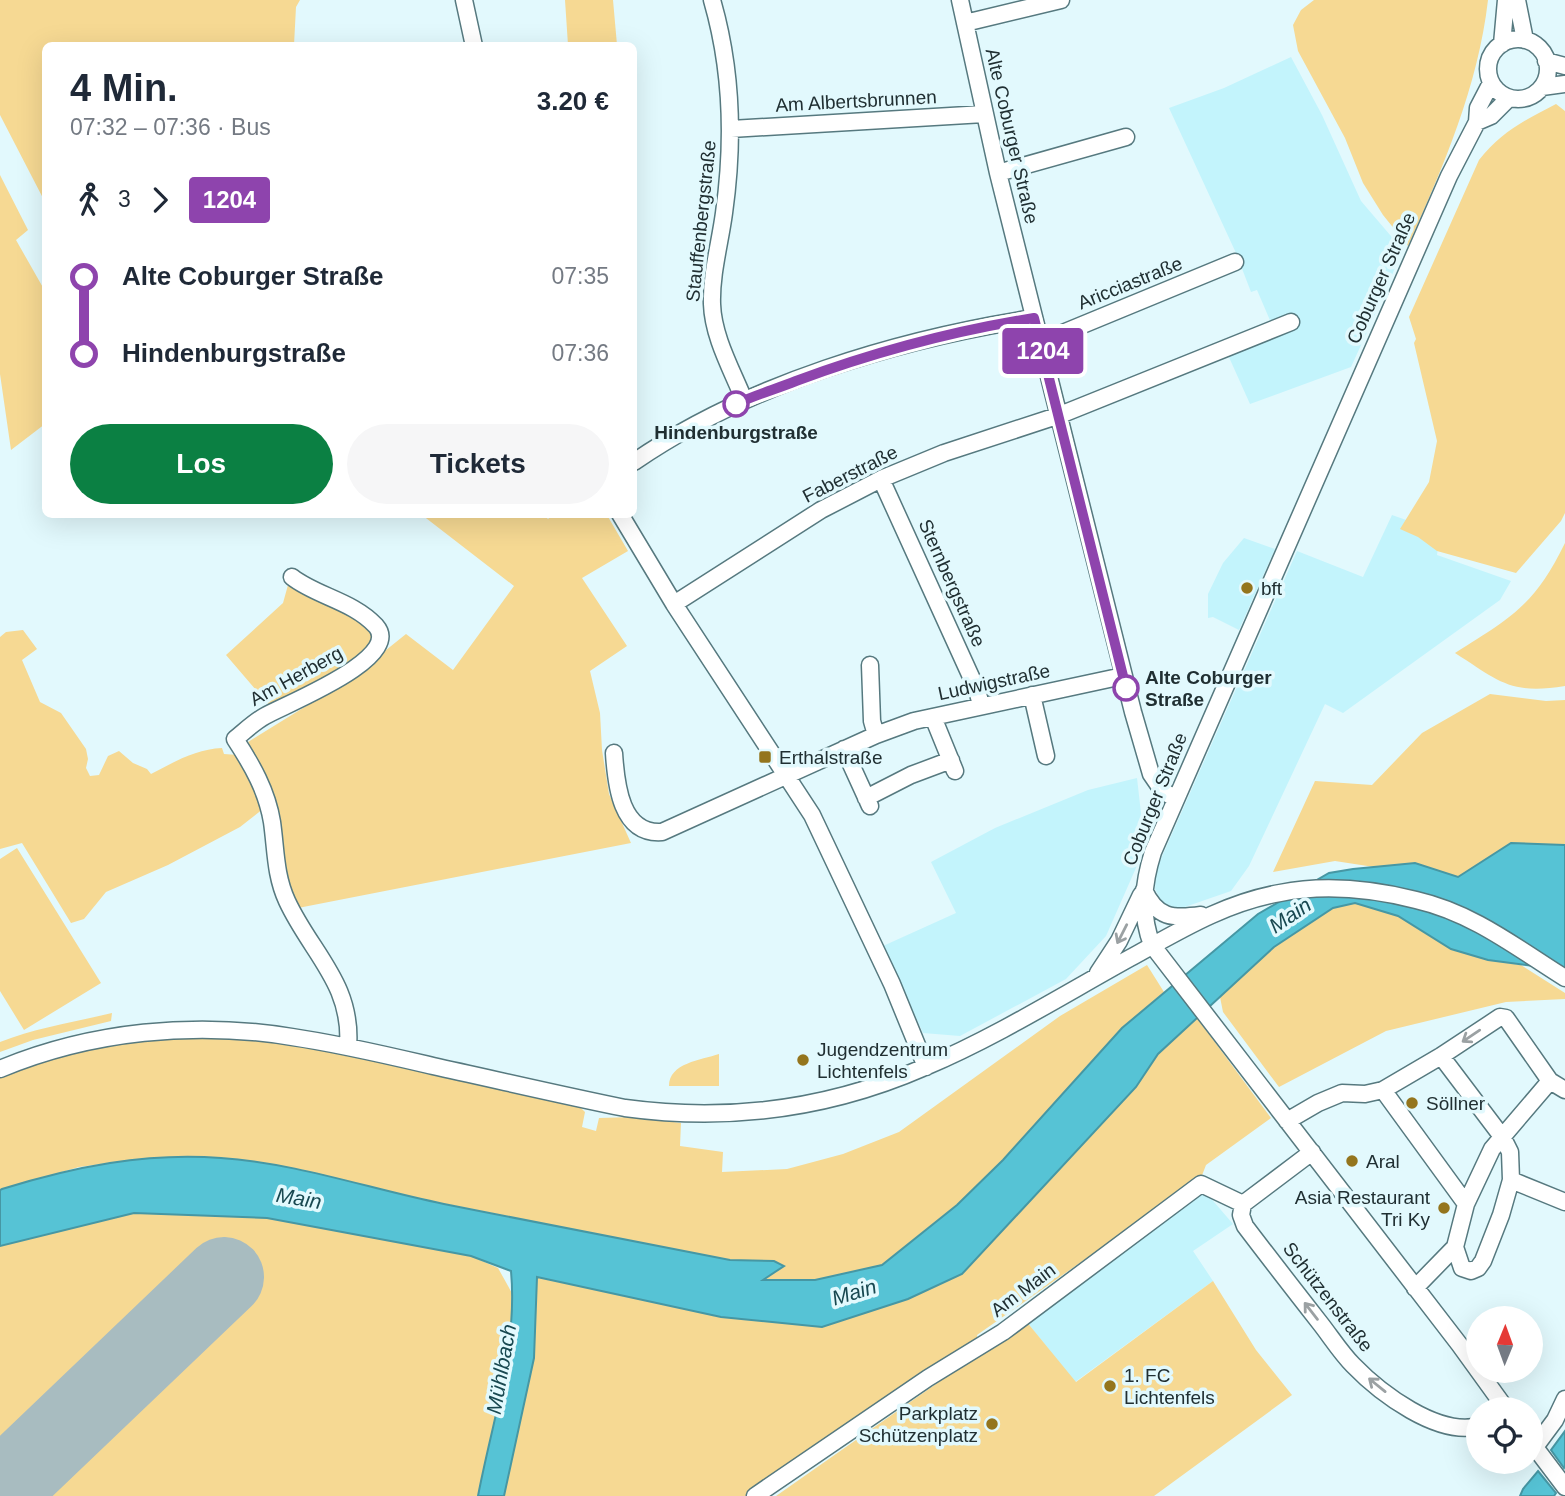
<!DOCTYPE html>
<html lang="de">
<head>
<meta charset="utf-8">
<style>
	:root { --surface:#fff; --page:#f6f6f7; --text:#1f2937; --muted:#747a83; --accent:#0b8043 }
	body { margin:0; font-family:Helvetica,sans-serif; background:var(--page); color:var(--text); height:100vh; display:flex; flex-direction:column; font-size:26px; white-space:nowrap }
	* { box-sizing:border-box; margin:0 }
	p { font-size:23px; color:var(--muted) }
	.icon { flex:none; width:38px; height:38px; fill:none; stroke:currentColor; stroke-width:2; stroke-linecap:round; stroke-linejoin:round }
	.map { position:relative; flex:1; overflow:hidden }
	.sheet { position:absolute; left:42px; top:42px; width:595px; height:476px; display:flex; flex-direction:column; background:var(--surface); border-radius:10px; box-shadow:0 7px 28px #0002 }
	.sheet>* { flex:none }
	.badge { padding:0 14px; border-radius:5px; font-size:24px; line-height:46px }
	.needle { width:46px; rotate:1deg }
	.controls { position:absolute; left:1466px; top:1306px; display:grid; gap:14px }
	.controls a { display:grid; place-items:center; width:77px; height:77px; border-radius:50%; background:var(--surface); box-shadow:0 7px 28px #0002; font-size:35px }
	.map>.badge { position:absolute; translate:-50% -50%; box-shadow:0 0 0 4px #fff }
	.legs { display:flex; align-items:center; gap:10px; height:77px; padding:0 28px; font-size:23px }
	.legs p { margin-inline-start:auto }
	.summary { display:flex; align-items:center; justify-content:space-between; height:119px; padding:0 28px }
	h1 { font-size:38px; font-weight:800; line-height:52px }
	.action { display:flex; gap:14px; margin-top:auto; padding:14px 28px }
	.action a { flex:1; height:80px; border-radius:42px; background:var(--accent); color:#fff; font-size:28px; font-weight:800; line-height:80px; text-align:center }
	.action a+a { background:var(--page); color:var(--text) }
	ul { padding:0 28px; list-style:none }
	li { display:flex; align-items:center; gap:24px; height:77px; font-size:26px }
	li i { display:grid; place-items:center; width:10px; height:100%; margin:0 9px; background:currentColor }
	li i::after { content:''; width:18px; height:18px; margin:-9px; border:5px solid; border-radius:50%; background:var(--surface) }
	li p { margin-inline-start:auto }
	li:first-child i { background:linear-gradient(#0000 50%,currentColor 0) }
	li:last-child i { background:linear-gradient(currentColor 50%,#0000 0) }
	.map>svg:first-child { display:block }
	.built { fill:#c3f4fc }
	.green { fill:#f6d993 }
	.water { fill:#56c3d5; stroke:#4697a4; stroke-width:2 }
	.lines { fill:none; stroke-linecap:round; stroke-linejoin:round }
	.runway { stroke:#a8bcc0; stroke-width:80 }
	.minor-casing { stroke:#56797f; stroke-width:19 }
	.minor { stroke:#fff; stroke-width:16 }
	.oneway { stroke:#9ba1a3 }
	.line-1-casing { stroke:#fff; stroke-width:16 }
	.line-1 { stroke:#8e44ad; stroke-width:10 }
	.stop-1-dot { fill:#fff; stroke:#8e44ad; stroke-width:3.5 }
	.poi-dot { fill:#94751d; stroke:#e2f9fd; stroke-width:2.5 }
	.labels { text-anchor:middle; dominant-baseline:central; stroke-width:7; stroke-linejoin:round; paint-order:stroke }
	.street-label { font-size:19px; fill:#202f32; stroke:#e2f9fd }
	.stop-label { font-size:19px; font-weight:bold; fill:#202f32; stroke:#e2f9fd }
	.poi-label { font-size:19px; fill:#202f32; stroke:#e2f9fd; text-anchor:start }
	.water-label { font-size:21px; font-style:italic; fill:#184850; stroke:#e2f9fd }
</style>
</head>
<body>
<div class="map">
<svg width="1565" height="1496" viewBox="0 0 1565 1496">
	<rect width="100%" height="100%" fill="#e2f9fd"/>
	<!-- built -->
	<path class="built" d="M1291 57 1322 115 1361 201 1402 249 1388 286 1351 367 1250 404 1228 355 1275 332 1257 290 1251 292 1236 253 1169 108 1224 88Z
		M1392 515 1440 532 1437 555 1511 581 1500 600 1343 713 1325 704 1249 866 1231 891 1179 909 1162 903 1155 889 1156 870 1297 551 1363 577Z
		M1244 538 1275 549 1239 630 1213 617 1208 618V594L1223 563Z
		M1137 778 1141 813 1147 835 1139 861 1106 936 1066 979 960 1036 923 1033 883 946 956 913 931 862 995 828 1088 790Z
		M1202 1188 1233 1224 1193 1251 1213 1281 1075 1382 1026 1321Z"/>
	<!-- green -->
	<path class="green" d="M0 0H300L296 7 294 45 105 46 103 42V45L46 46 45 202 0 115Z
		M565 0H613L617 45H568Z
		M1314 0H1488C1478 87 1443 167 1408 246L1383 215 1363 183 1345 138 1298 51 1293 25 1301 10Z
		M1556 104 1565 111V513L1561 521 1516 573 1437 551 1418 537 1400 529 1429 482 1437 441 1414 343 1416 339 1409 317 1479 160C1501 132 1525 120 1556 104Z
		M0 175 28 230 16 240 45 291V424L11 450 0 374Z
		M543 514 548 519 553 515H607L628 551 582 578 627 646 590 671 600 713 602 750 609 794 631 843 298 908 283 875 267 782 248 742 350 679 406 634 453 670 514 586 422 515Z
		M1565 543V686C1510 695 1499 681 1455 653 1512 617 1534 606 1565 543Z
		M288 585 332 604 372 629 376 640 339 673 272 706 268 704 226 655 283 603Z
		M23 630 37 649 22 660 40 702 61 713 86 749 88 759 86 768 90 776 99 775 108 756 119 751 133 763 147 769 151 774C174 762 196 749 222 748L224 754 238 755 248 768 263 809 240 827 168 865 106 892 84 919 71 923 22 843 0 849V637L6 632Z
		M1490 694 1546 701 1565 700V845L1511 843 1458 877 1415 863 1374 867 1335 861 1273 872 1315 781 1372 785 1422 733Z
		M17 848 101 983 24 1030 0 991V859Z
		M1355 903 1398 916 1451 949 1488 960 1521 965 1565 993V999L1506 1002 1386 1031 1279 1087 1223 1012 1220 997 1274 947 1333 908Z
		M1147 965 1164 992 1122 1028 1003 1160 957 1205 882 1265 815 1280H761L774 1261 730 1260 441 1203 286 1168 221 1158H148L79 1167 0 1190V1077C45 1061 91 1045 139 1040 288 1025 436 1072 579 1106L585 1112 582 1127 596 1131 599 1118 634 1117 681 1123 680 1146 723 1152 722 1172 787 1169 843 1154 899 1132 1060 1016Z
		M112 1013 111 1021 33 1040 0 1052V1042C35 1028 75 1022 112 1013Z
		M1197 1018 1271 1118 1206 1165 1201 1178 977 1335 978 1341 898 1388 745 1496H504L534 1358 537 1276 721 1317 962 1274 1136 1087 1158 1054Z
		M719 1054V1086H669C669 1063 701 1060 719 1054Z
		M135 1213 269 1218 471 1256 498 1268 513 1295 511 1330 503 1382 478 1496H0V1246Z
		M1213 1281 1256 1350 1292 1395 1154 1496H776L1026 1321 1076 1382Z"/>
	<!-- water -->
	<path class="water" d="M1511 843 1565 845V970L1488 960 1451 949 1398 916 1355 903 1333 908 1274 947 1158 1054 1136 1087 962 1274 908 1299 822 1327 721 1317 537 1277 534 1358 504 1496H478C492 1422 518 1347 511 1271L471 1256 267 1218 134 1213 0 1246V1190L2 1189C73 1167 146 1152 221 1158 296 1163 370 1189 444 1204 539 1223 634 1241 730 1260L774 1261 784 1266 763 1280H815L882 1265 957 1205 1003 1160 1122 1028 1258 914 1329 873 1353 869 1415 863 1458 877Z
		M1565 1431V1466L1564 1468 1551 1450Z
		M1538 1471 1556 1493 1554 1496H1520L1523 1489Z"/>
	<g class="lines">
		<!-- runway -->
		<path class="runway" d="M0 1491 224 1277"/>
		<defs>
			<path id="minor" d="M464 0 474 46
				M712 0C732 69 734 142 724 213 720 243 711 274 712 304 713 337 732 370 744 400
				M960 0 998 173 1133 712 1151 774 1162 790 1175 799
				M1517 0 1525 40
				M965 23 1061 0
				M1488 69a30 30 0 1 1 60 0a30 30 0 1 1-60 0Z
				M1502 44 1506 0
				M1546 61 1565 66
				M1491 83 1478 108 1477 122 1449 176 1153 852C1143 884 1140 913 1152 945L1459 1344 1506 1409
				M1542 87 1565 84
				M1477 122 1491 116 1509 98
				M731 129 984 114
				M998 173 1126 137
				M1041 342 1235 262
				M634 462C747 384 899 339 1034 318
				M881 479 977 690 981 705
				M620 514 674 604 812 815 892 984 926 1067
				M292 577C316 596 353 601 376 626 404 658 286 704 265 716 254 722 245 731 235 739 252 765 267 791 272 822 276 850 275 875 287 901 311 953 353 984 348 1047
				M674 604 821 510 881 479 944 453 1060 415 1291 322
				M870 665 872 721 876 735
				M1032 695 1046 756
				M933 717 955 771
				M844 749 870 806
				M614 753C616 785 621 835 662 832L876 735 914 721 1123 676
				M866 798 911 775 951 760
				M1144 890C1157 918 1172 919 1201 915
				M1098 973 1119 941 1141 895
				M1441 1056 1503 1138 1510 1152 1511 1180 1501 1215 1483 1261 1478 1268 1471 1271 1462 1268 1455 1247
				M0 1069C91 1031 195 1021 292 1037 340 1044 386 1055 433 1066 497 1080 561 1095 625 1108 728 1122 829 1109 925 1067 996 1037 1063 995 1130 958 1179 931 1224 903 1280 893 1325 884 1372 889 1416 900 1473 913 1517 948 1565 978
				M1383 1090 1466 1204
				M1287 1121 1318 1103 1342 1093 1365 1094 1383 1090 1441 1056 1500 1017 1506 1018 1550 1081 1565 1090
				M1511 1180 1565 1202
				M1243 1204 1241 1215 1245 1226C1270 1259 1295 1291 1320 1323 1331 1337 1341 1353 1353 1365 1380 1393 1438 1437 1479 1426
				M1415 1288 1455 1247 1466 1204 1492 1149 1550 1081
				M1531 1442 1565 1487
				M1535 1447 1555 1420 1565 1399
				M755 1496 928 1378 1003 1332 1201 1184 1243 1204 1312 1152"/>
		</defs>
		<!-- minor casing -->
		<use href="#minor" class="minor-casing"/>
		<!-- minor -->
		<use href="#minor" class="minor"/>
	</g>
	<!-- one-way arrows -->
	<defs><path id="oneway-shaft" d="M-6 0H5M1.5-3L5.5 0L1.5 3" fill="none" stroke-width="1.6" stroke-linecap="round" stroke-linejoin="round" transform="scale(1.75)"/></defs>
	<g class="oneway">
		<use href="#oneway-shaft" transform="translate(1122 934) rotate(117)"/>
		<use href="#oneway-shaft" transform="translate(1471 1036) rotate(146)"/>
		<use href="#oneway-shaft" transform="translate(1311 1311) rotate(-128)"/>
		<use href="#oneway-shaft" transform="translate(1377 1385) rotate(-141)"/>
	</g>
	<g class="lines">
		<defs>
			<path id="line-1" d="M736 404C755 395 776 389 796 381 874 352 952 331 1034 318L1126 688"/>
		</defs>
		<!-- line-1 casing -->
		<use href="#line-1" class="line-1-casing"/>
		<!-- line-1 -->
		<use href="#line-1" class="line-1"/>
	</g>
	<!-- markers -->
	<g class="stop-1-dot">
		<circle cx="736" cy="404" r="12"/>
		<circle cx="1126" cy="688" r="12"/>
	</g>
	<g class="poi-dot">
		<circle cx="1247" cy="588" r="7"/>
		<rect x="758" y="750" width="14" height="14" rx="3.5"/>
		<circle cx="803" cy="1060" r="7"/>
		<circle cx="1412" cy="1103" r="7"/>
		<circle cx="1352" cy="1161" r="7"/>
		<circle cx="1444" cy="1208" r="7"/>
		<circle cx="1110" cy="1386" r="7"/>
		<circle cx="992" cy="1424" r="7"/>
	</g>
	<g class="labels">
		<!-- street labels -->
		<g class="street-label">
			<text transform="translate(856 101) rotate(-3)">Am Albertsbrunnen</text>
			<text transform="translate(1012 136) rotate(77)">Alte Coburger Straße</text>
			<text transform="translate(701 221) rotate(-84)">Stauffenbergstraße</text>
			<text transform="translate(1381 278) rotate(-66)">Coburger Straße</text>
			<text transform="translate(1130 283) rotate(-22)">Aricciastraße</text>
			<text transform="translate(850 474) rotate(-27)">Faberstraße</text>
			<text transform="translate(952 583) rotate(66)">Sternbergstraße</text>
			<text transform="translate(296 676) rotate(-29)">Am Herberg</text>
			<text transform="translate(994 682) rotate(-12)">Ludwigstraße</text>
			<text transform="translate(1155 799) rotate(-68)">Coburger Straße</text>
			<text transform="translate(1023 1290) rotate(-37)">Am Main</text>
			<text transform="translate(1328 1297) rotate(52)">Schützenstraße</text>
		</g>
		<!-- stop labels -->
		<g class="stop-label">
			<text x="736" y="432">Hindenburgstraße</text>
			<text x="1145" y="677" text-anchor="start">Alte Coburger<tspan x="1145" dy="22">Straße</tspan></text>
		</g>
		<!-- poi labels -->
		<g class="poi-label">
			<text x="1261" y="588">bft</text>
			<text x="779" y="757">Erthalstraße</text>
			<text x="817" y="1049">Jugendzentrum<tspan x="817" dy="22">Lichtenfels</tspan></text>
			<text x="1426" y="1103">Söllner</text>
			<text x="1366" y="1161">Aral</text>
			<text x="1430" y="1197" text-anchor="end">Asia Restaurant<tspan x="1430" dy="22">Tri Ky</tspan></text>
			<text x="1124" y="1375">1. FC<tspan x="1124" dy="22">Lichtenfels</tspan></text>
			<text x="978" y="1413" text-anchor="end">Parkplatz<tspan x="978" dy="22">Schützenplatz</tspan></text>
		</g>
		<!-- water labels -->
		<g class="water-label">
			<text transform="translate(1290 915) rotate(-34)">Main</text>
			<text transform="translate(299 1198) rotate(9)">Main</text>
			<text transform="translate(854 1292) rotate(-17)">Main</text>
			<text transform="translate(501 1369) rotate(-80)">Mühlbach</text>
		</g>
	</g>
</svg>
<div class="controls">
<a><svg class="needle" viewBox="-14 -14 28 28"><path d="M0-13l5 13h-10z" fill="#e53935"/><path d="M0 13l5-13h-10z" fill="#747a83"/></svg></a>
<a><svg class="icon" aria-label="locate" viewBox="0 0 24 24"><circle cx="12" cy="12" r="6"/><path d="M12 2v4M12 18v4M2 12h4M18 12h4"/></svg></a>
</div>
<b class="badge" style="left:1043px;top:351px;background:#8e44ad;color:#fff">1204</b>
<section class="sheet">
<div class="summary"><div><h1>4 Min.</h1><p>07:32 – 07:36 · Bus</p></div><b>3.20 €</b></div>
<div class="legs"><svg class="icon" aria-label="walk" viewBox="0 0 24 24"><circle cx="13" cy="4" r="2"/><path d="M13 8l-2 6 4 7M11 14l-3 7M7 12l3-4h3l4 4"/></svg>3<svg class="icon" aria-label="forward" viewBox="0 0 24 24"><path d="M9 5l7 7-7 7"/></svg><b class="badge" style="background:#8e44ad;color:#fff">1204</b></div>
<ul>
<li><i style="color:#8e44ad"></i><b>Alte Coburger Straße</b><p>07:35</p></li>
<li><i style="color:#8e44ad"></i><b>Hindenburgstraße</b><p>07:36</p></li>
</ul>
<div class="action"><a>Los</a><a>Tickets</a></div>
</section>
</div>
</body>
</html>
